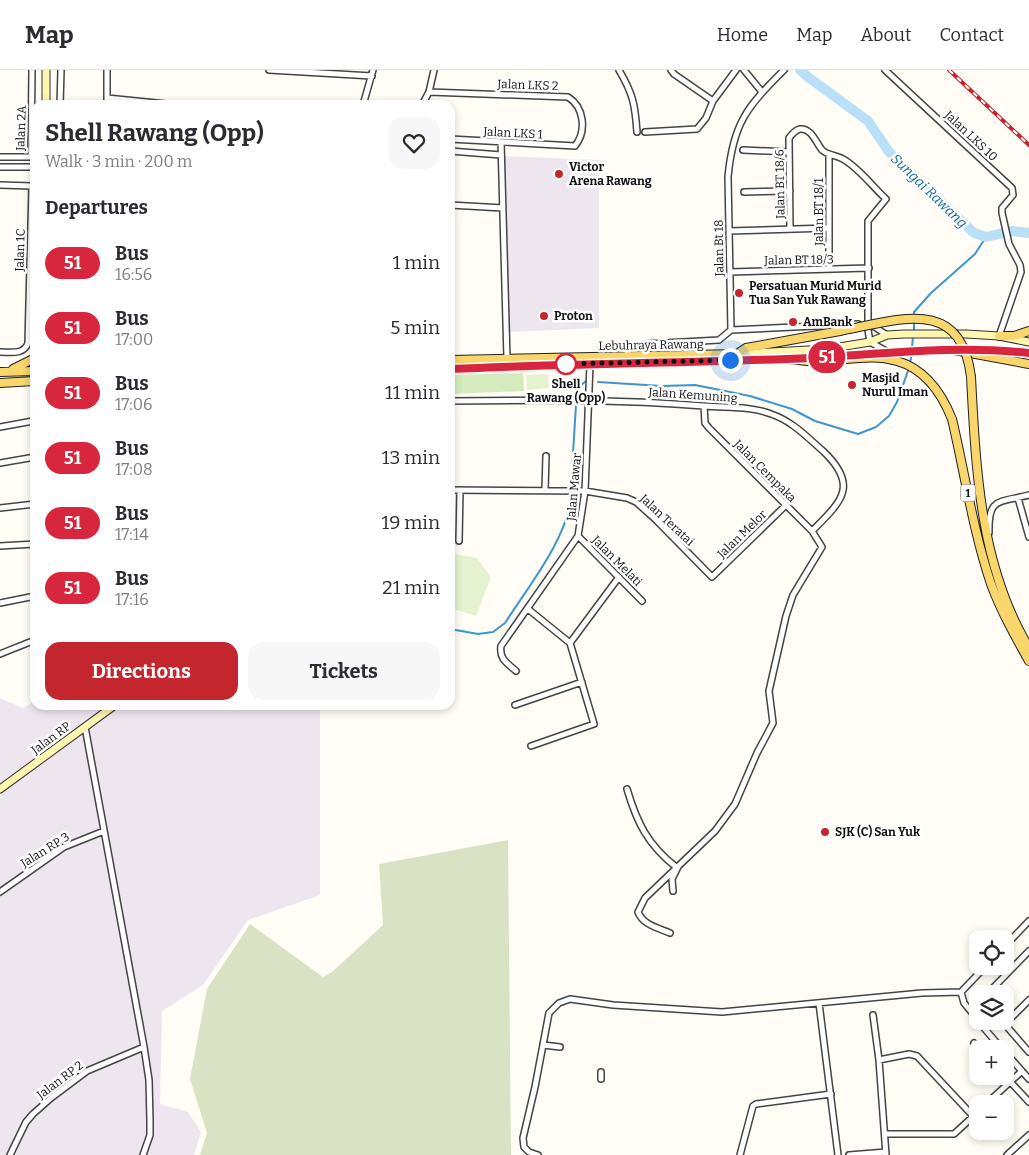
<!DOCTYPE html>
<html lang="en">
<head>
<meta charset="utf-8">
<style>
	:root { --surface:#fff; --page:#f7f7f7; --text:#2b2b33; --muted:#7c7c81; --line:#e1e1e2; --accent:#c4262e }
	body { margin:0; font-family:Bitter,serif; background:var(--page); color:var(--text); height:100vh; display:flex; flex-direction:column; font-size:19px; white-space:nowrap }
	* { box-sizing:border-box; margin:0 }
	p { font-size:16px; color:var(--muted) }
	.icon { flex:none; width:28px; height:28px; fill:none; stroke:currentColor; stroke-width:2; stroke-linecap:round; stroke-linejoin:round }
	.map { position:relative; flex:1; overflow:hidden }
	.drawer { position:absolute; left:30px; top:30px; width:425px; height:610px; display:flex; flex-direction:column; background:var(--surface); border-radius:15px; box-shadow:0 2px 8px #0003 }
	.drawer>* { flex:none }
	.badge { padding:0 10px; border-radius:16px; font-size:18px; line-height:32px }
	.buttons { position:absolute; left:969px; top:860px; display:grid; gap:10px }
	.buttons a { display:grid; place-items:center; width:45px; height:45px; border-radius:10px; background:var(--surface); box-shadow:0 2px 8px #0003; font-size:25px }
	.you { position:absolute; width:25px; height:25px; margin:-12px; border:4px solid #fff; border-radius:50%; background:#1a73e8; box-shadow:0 0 0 8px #1a73e833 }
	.map>.badge { position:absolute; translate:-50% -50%; box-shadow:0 0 0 2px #fff }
	h2 { padding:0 15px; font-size:19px; line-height:45px }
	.round { display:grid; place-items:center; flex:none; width:52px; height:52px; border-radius:15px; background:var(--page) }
	.summary { display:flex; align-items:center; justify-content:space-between; height:85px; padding:0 15px }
	h1 { font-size:24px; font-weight:700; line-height:38px }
	.cta { display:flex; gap:10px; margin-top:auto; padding:10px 15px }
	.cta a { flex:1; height:58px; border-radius:15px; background:var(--accent); color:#fff; font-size:20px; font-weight:700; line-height:58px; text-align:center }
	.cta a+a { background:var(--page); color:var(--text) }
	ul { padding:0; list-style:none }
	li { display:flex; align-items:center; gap:15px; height:65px; padding:0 15px }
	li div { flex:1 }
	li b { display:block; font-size:19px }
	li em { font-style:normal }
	li .badge { min-width:55px; font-weight:700; text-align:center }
	header { display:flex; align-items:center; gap:30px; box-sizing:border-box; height:70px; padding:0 25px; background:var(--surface); border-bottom:1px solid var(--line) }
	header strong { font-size:24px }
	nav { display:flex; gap:28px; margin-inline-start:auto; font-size:18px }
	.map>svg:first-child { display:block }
	.industrial { fill:#eee6ef }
	.green { fill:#d5ebbd }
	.cemetery { fill:#d9e3c4 }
	.pitch { fill:#e6f2cf }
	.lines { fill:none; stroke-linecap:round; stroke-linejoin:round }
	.stream { stroke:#3f96cf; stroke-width:2 }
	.river { stroke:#b9e0f7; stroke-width:10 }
	.street-casing { stroke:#444; stroke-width:8 }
	.secondary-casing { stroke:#333; stroke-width:9 }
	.primary-casing { stroke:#222; stroke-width:10 }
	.street { stroke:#fff; stroke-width:5 }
	.secondary { stroke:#fff6b0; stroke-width:7 }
	.primary { stroke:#f9d66b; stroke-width:8 }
	.rail-casing { stroke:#c4262e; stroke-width:4 }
	.rail { stroke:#fff; stroke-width:2; stroke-dasharray:5.5; stroke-linecap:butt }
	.primary-bridge-casing { stroke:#222; stroke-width:10; stroke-linecap:butt }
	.primary-bridge { stroke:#f9d66b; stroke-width:8 }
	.line-casing { stroke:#fff; stroke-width:11 }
	.line { stroke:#d7263d; stroke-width:8 }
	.walk { stroke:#111; stroke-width:5; stroke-dasharray:0 9 }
	.poi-dot { fill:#c4262e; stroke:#fff; stroke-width:2 }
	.stop-dot { fill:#fff; stroke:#d7263d; stroke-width:2.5 }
	.labels { text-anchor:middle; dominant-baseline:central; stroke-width:5; stroke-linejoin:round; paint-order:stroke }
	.shield { fill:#fff; stroke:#585858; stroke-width:1 }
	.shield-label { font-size:11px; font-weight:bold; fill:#111 }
	.street-label { font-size:12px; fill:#111; stroke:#fff }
	.poi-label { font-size:12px; font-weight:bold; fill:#111; stroke:#fff; text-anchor:start }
	.stop-label { font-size:12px; font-weight:bold; fill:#111; stroke:#fff }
	.water-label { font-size:14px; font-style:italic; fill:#1768a6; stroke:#fff }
</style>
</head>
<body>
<header>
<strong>Map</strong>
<nav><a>Home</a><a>Map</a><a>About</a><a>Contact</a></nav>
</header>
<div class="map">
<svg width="1029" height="1085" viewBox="0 0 1029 1085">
	<rect width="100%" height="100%" fill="#fffdf5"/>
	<!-- industrial -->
	<path class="industrial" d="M504 86 599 90V258L509 262Z
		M0 628 23 638 35 631V635H320V825L248 850 203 915 162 941 160 1034 188 1042 201 1062 194 1085H0Z"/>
	<!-- green -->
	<path class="green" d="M523 303 524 321 450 324V305Z"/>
	<!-- cemetery -->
	<path class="cemetery" d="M508 770 511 1085H200L207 1063 190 1009 207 919 250 854 323 907 332 902 383 855 379 794Z"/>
	<!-- pitch -->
	<path class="pitch" d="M548 304 549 318 527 320 526 305Z
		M450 483 477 488 491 507 476 546 450 538Z"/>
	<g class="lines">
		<!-- stream -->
		<path class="stream" d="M914 246V242L931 223 975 184 986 167
			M914 261V251
			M912 278 913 266
			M910 293 912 283
			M598 312 662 316 695 315 750 326 792 339 815 351 858 364 876 357 889 346 897 332 909 298
			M577 323 580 316 586 311
			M571 415 576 335
			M450 559 478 564 493 562 505 553C528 517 567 469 571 427"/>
		<!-- river -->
		<path class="river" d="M800 0 808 7 868 51 889 82 974 163 986 167 1012 161 1029 163"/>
		<defs>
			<path id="street" d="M269 0 372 6
				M619 0C633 24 635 34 637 62
				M671 0 674 4 713 31
				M744 0 762 22
				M885 0 1012 118 1013 125 1002 138V143L1009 174 1020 195 1021 202 999 266
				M429 22 568 27C584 37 587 61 575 76L450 69
				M107 28 176 35
				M60 35 61 0
				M107 35V0
				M363 35 373 0
				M422 35 429 22 434 0
				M645 62 697 59 706 48 713 31 736 0
				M501 72 507 289
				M743 80 789 82
				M450 81 501 85
				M829 84V199
				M0 87H31L32 0
				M0 97H35
				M0 115 32 116 28 273C24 285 11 282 0 282
				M744 122 790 121
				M450 135 503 138
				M790 159 789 68C792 64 795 60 800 59 812 58 816 73 822 80 827 85 836 85 843 89 859 98 872 116 886 129L868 151V260L870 272 886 281
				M729 161 829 158
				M730 202 869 198
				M870 254 887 265
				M731 260 858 254
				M626 286 629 279 646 274 719 270 731 260 728 107C733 53 747 37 784 0
				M450 331C535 330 619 329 704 336 726 338 751 336 771 344 792 351 807 367 823 381 860 416 841 432 812 461
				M0 357 33 351 35 352
				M0 393 35 387
				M450 420 585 421 627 428 636 432 655 449 712 507 785 436
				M545 420 546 386
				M1018 428 1029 467
				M0 438 35 434
				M989 463C988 427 998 433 1029 425
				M578 466 642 531
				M459 471 460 420
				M0 476 35 474
				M0 533 35 526
				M528 539 570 573 619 507
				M0 584 35 570
				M516 601C507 593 499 589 501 576L578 466 585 421 590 294
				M515 635 582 612
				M85 657 144 977 149 1010 150 1051V1065L143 1085
				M531 676 594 654 570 573
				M627 719C637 753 648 775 676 797
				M673 821 672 809 678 797
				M0 822 64 777 104 761
				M670 863C658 858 643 855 638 842L645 828 715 761 735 734 757 683 773 653 769 621 786 546 793 525 822 477 812 461 709 358 705 353 704 336
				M1005 876 1029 851
				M961 922 964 933 978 950
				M990 924 992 919 1029 881
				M819 933 838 1085
				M873 945 879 990 886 1085
				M978 951 1002 979
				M1002 951 1029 982
				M1005 954 1029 930
				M974 973 980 979
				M543 975 560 977
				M1005 982 1029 1009
				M879 990 909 984 917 986 973 1046
				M1005 1006 1029 1032
				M601 1009V1002
				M986 1034 1022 1001
				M885 1064H954L978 1042
				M10 1085 26 1052 33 1044 51 1028 87 1001 144 977
				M538 1085 529 1082 524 1077 523 1068 535 1017 549 943 559 933 570 929 613 935 722 942 922 923 961 922 986 896
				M740 1085 753 1036 756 1034 831 1024
				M849 1085 886 1082
				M1007 1085 1029 1065"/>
			<path id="secondary" d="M46 35V0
				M737 284 827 279 870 272 887 265 904 264H966L999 266 1029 272
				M862 285C917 279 974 277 1029 283
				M805 288 851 285
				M0 719 115 635"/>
			<path id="primary" d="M999 266H1014L1029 261
				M954 280 1029 294
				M450 290 737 284 746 278 840 261
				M13 299 35 288
				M450 299C523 296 597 294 670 292 709 291 748 288 787 289 795 289 802 291 810 291 839 293 868 282 897 291 925 299 942 324 952 349 965 404 973 461 991 514 1001 541 1015 566 1029 591
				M0 302 35 301
				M971 307C976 401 980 496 1029 578
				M0 313 35 311"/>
		</defs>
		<!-- street casing -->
		<use href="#street" class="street-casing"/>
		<!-- secondary casing -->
		<use href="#secondary" class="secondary-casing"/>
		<!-- primary casing -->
		<use href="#primary" class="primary-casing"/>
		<!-- street -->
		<use href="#street" class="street"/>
		<!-- secondary -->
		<use href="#secondary" class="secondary"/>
		<!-- primary -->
		<use href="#primary" class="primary"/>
		<defs>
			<path id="rail" d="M949 0 1029 75"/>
		</defs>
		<!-- rail casing -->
		<use href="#rail" class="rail-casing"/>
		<!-- rail -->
		<use href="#rail" class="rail"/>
		<defs>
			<path id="primary-bridge" d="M840 261C898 250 961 225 971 307"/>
		</defs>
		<!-- primary-bridge casing -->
		<use href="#primary-bridge" class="primary-bridge-casing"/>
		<!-- primary-bridge -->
		<use href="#primary-bridge" class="primary-bridge"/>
	</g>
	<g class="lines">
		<defs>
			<path id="line" d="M450 299C562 294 675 293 787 289 868 286 948 274 1029 283"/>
		</defs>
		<!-- line casing -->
		<use href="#line" class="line-casing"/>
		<!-- line -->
		<use href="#line" class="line"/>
		<!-- walk -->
		<path class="walk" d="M566 294 730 290"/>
	</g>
	<!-- markers -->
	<g class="poi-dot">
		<circle cx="559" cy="104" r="5"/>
		<circle cx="739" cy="223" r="5"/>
		<circle cx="544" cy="246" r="5"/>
		<circle cx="793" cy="252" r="5"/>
		<circle cx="852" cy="315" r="5"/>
		<circle cx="825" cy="762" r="5"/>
	</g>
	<circle class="stop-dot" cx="566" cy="294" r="10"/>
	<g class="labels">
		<!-- shield labels -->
		<rect class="shield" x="960.5" y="414.5" width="15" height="17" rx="4"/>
		<g class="shield-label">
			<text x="968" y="423">1</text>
		</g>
		<!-- street labels -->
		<g class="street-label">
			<text transform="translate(528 15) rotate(2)">Jalan LKS 2</text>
			<text transform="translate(21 58) rotate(-88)">Jalan 2A</text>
			<text transform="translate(513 63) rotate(3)">Jalan LKS 1</text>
			<text transform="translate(971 66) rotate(43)">Jalan LKS 10</text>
			<text transform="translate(780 114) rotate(-91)">Jalan BT 18/6</text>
			<text transform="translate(819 142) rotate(-90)">Jalan BT 18/1</text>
			<text transform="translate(719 178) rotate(-91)">Jalan Bt 18</text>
			<text transform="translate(20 180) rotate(-88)">Jalan 1C</text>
			<text transform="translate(799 190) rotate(-1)">Jalan BT 18/3</text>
			<text transform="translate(651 275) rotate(-1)">Lebuhraya Rawang</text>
			<text transform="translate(693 325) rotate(4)">Jalan Kemuning</text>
			<text transform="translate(765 401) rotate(45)">Jalan Cempaka</text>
			<text transform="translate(574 417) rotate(-85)">Jalan Mawar</text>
			<text transform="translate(667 450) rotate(43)">Jalan Teratai</text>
			<text transform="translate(742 464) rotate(-44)">Jalan Melor</text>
			<text transform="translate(617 491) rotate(45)">Jalan Melati</text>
			<text transform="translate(51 668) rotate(-37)">Jalan RP</text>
			<text transform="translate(45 780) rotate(-32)">Jalan RP 3</text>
			<text transform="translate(60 1010) rotate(-37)">Jalan RP 2</text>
		</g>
		<!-- poi labels -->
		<g class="poi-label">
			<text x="569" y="97">Victor<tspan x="569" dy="14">Arena Rawang</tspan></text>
			<text x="749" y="216">Persatuan Murid Murid<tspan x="749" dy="14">Tua San Yuk Rawang</tspan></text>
			<text x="554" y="246">Proton</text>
			<text x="803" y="252">AmBank</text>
			<text x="862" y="308">Masjid<tspan x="862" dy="14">Nurul Iman</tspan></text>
			<text x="835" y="762">SJK (C) San Yuk</text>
		</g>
		<!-- stop labels -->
		<g class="stop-label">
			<text x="566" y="314">Shell<tspan x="566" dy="14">Rawang (Opp)</tspan></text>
		</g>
		<!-- water labels -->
		<g class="water-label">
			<text transform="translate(929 121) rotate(44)">Sungai Rawang</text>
		</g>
	</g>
</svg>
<div class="buttons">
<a><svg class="icon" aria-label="locate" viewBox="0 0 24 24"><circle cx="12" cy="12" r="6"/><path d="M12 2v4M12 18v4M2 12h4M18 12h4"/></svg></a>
<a><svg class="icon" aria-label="layers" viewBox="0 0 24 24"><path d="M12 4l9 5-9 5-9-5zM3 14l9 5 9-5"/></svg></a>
<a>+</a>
<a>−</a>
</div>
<div class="you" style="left:730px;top:290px"></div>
<b class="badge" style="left:827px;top:287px;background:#d7263d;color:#fff">51</b>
<section class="drawer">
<div class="summary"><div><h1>Shell Rawang (Opp)</h1><p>Walk · 3 min · 200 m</p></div><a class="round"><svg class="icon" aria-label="heart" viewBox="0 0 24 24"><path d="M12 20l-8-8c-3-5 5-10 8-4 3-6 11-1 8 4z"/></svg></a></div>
<h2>Departures</h2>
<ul>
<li><span class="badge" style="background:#d7263d;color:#fff">51</span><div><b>Bus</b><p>16:56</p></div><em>1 min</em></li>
<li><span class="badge" style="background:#d7263d;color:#fff">51</span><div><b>Bus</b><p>17:00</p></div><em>5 min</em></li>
<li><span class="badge" style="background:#d7263d;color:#fff">51</span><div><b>Bus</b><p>17:06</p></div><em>11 min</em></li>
<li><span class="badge" style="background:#d7263d;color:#fff">51</span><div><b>Bus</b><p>17:08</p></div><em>13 min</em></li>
<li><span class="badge" style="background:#d7263d;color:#fff">51</span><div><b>Bus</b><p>17:14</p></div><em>19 min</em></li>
<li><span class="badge" style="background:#d7263d;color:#fff">51</span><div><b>Bus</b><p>17:16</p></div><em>21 min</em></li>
</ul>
<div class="cta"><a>Directions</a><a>Tickets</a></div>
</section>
</div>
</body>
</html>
